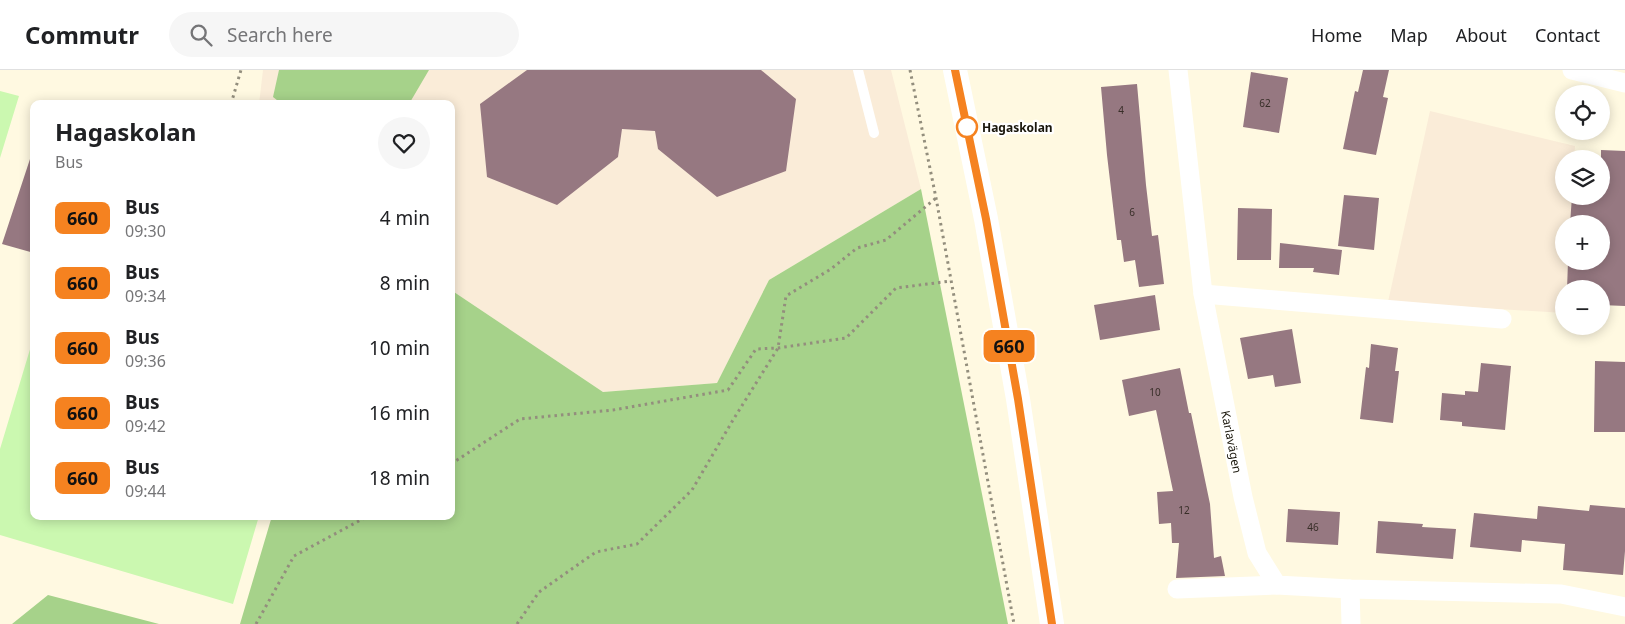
<!DOCTYPE html>
<html lang="en">
<head>
<meta charset="utf-8">
<style>
	:root { --surface:#fff; --page:#f6f6f6; --text:#202124; --muted:#757577; --line:#e0e0e0 }
	body { margin:0; font-family:"Noto Sans",sans-serif; background:var(--page); color:var(--text); height:100vh; display:flex; flex-direction:column; font-size:19px; white-space:nowrap }
	* { box-sizing:border-box; margin:0 }
	p { font-size:16px; color:var(--muted) }
	.icon { flex:none; width:28px; height:28px; fill:none; stroke:currentColor; stroke-width:2; stroke-linecap:round; stroke-linejoin:round }
	.map { position:relative; flex:1; overflow:hidden }
	.drawer { position:absolute; left:30px; top:30px; width:425px; height:420px; display:flex; flex-direction:column; background:var(--surface); border-radius:10px; box-shadow:0 2px 12px #0003 }
	.drawer>* { flex:none }
	.badge { padding:0 10px; border-radius:8px; font-size:18px; line-height:32px }
	.tools { position:absolute; left:1555px; top:15px; display:grid; gap:10px }
	.tools a { display:grid; place-items:center; width:55px; height:55px; border-radius:50%; background:var(--surface); box-shadow:0 2px 12px #0003; font-size:25px }
	.map>.badge { position:absolute; translate:-50% -50%; box-shadow:0 0 0 2px #fff }
	.round { display:grid; place-items:center; flex:none; width:52px; height:52px; border-radius:26px; background:var(--page) }
	.overview { display:flex; align-items:center; justify-content:space-between; height:85px; padding:0 25px }
	h1 { font-size:24px; font-weight:700; line-height:38px }
	ul { padding:0; list-style:none }
	li { display:flex; align-items:center; gap:15px; height:65px; padding:0 25px }
	li div { flex:1 }
	li b { display:block; font-size:19px }
	li em { font-style:normal }
	li .badge { min-width:55px; font-weight:700; text-align:center }
	header { display:flex; align-items:center; gap:30px; box-sizing:border-box; height:70px; padding:0 25px; background:var(--surface); border-bottom:1px solid var(--line) }
	header strong { font-size:24px }
	nav { display:flex; gap:28px; margin-inline-start:auto; font-size:18px }
	.search { width:350px; height:45px; background:var(--page); display:flex; align-items:center; gap:12px; box-sizing:border-box; padding:0 18px; border-radius:28px; color:var(--muted); font-size:19px }
	.map>svg:first-child { display:block }
	.education { fill:#faecd8 }
	.green { fill:#cbf8b0 }
	.forest { fill:#a6d28a }
	.building { fill:#967881 }
	.lines { fill:none; stroke-linecap:round; stroke-linejoin:round }
	.path { stroke:#938e7d; stroke-width:3; stroke-dasharray:2.5 4; stroke-linecap:butt }
	.service { stroke:#fff; stroke-width:10 }
	.minor { stroke:#fff; stroke-width:19 }
	.tertiary { stroke:#fff; stroke-width:24 }
	.line-casing { stroke:#fff; stroke-width:11 }
	.line { stroke:#f58220; stroke-width:8 }
	.stop-dot { fill:#fff; stroke:#f58220; stroke-width:2.5 }
	.labels { text-anchor:middle; dominant-baseline:central; stroke-width:4.5; stroke-linejoin:round; paint-order:stroke }
	.number-label { font-size:10px; fill:#382e28 }
	.stop-label { font-size:12px; font-weight:bold; fill:#19160b; stroke:#fff; text-anchor:start }
	.street-label { font-size:12px; fill:#19160b; stroke:#fff }
</style>
</head>
<body>
<header>
<strong>Commutr</strong>
<div class="search"><svg class="icon" aria-label="search" viewBox="0 0 24 24"><circle cx="10" cy="10" r="6"/><path d="M15 15l6 6"/></svg>Search here</div>
<nav><a>Home</a><a>Map</a><a>About</a><a>Contact</a></nav>
</header>
<div class="map">
<svg width="1625" height="554" viewBox="0 0 1625 554">
	<rect width="100%" height="100%" fill="#fff9e1"/>
	<!-- education -->
	<path class="education" d="M263 0H891L921 119 769 210 717 313 603 322 451 220V34H259Z
		M1430 41 1575 76 1574 89H1564V126H1572L1570 154H1564V191H1568L1567 219H1564V243L1388 232Z"/>
	<!-- green -->
	<path class="green" d="M0 21 19 26 0 88Z
		M34 266V446H259L233 534 0 465V379Z"/>
	<!-- forest -->
	<path class="forest" d="M279 0H429L409 34H282L273 27Z
		M921 119 1008 554H240L272 446H451V220L603 322 717 313 769 210Z
		M48 525 159 554H12Z"/>
	<!-- building -->
	<path class="building" d="M527 0H761L796 29 786 101 717 127 658 79 655 61 622 59 618 87 557 135 487 107 480 34Z
		M1363 0H1389L1383 27 1388 28 1376 85 1343 79 1355 21 1358 22Z
		M1251 2 1288 8 1279 63 1243 57Z
		M1137 14 1146 115 1152 166 1158 165 1164 214 1139 217 1135 190 1124 192 1121 170H1117L1107 85 1101 17Z
		M1601 80 1625 81V236L1601 235V219H1567L1568 191H1601V154H1570L1572 126H1601Z
		M30 89 34 90V183L2 174Z
		M1344 125 1379 128 1374 180 1338 176Z
		M1238 138 1272 139 1271 190H1237Z
		M1280 173 1342 180 1339 205 1313 202 1314 198H1279Z
		M1155 225 1160 260 1100 270 1094 235Z
		M1292 259 1301 313 1275 317 1273 305 1248 309 1240 268Z
		M1371 274 1398 278 1395 301H1399L1393 353 1360 349 1366 297 1369 298Z
		M1595 291 1625 292V362H1594Z
		M1481 293 1511 296 1505 360 1462 356V352L1440 350 1442 323 1465 325V321L1478 322Z
		M1180 298 1189 343H1191L1210 434 1214 488 1221 486 1225 506 1176 508 1179 473H1172L1171 453 1159 454 1157 422 1173 421 1156 340 1129 346 1122 310Z
		M1590 435 1625 438V481L1623 505 1563 500 1565 474 1522 470 1521 482 1470 477 1474 443 1537 449 1538 436 1589 441Z
		M1288 439 1340 442 1338 475 1286 472Z
		M1378 451 1423 454 1422 457 1456 459 1453 489 1376 483Z"/>
	<g class="lines">
		<!-- path -->
		<path class="path" d="M910 0 936 128 1014 554
			M231 34 241 0
			M451 394 520 349 613 340 728 320 756 279 778 278 846 268 896 218 951 211
			M256 554 294 486 368 446
			M517 554 539 522 596 482 637 474 692 420 733 350 778 278 786 226 831 199 857 178 886 170 936 128"/>
		<!-- service -->
		<path class="service" d="M858 0 874 63"/>
		<!-- minor -->
		<g class="minor">
			<path id="s1" d="M1178 0 1203 224 1243 427 1257 483 1277 515 1350 519 1561 524 1625 537"/>
			<path d="M1572 0 1625 13"/>
			<path d="M1203 224 1502 249"/>
			<path d="M1177 519 1277 515"/>
			<path d="M1350 519 1351 554"/>
		</g>
		<!-- tertiary -->
		<path class="tertiary" d="M955 0 986 149 1018 329 1052 554"/>
	</g>
	<g class="lines">
		<defs>
			<path id="line" d="M955 0 986 149 1018 329 1052 554"/>
		</defs>
		<!-- line casing -->
		<use href="#line" class="line-casing"/>
		<!-- line -->
		<use href="#line" class="line"/>
	</g>
	<!-- markers -->
	<circle class="stop-dot" cx="967" cy="57" r="10"/>
	<g class="labels">
		<!-- number labels -->
		<g class="number-label">
			<text x="1265" y="33">62</text>
			<text x="1121" y="40">4</text>
			<text x="1132" y="142">6</text>
			<text x="1155" y="322">10</text>
			<text x="1184" y="440">12</text>
			<text x="1313" y="457">46</text>
		</g>
		<!-- stop labels -->
		<g class="stop-label">
			<text x="982" y="57">Hagaskolan</text>
		</g>
		<!-- street labels -->
		<g class="street-label">
			<text stroke="none"><textPath href="#s1" startOffset="376">Karlavägen</textPath></text>
		</g>
	</g>
</svg>
<div class="tools">
<a><svg class="icon" aria-label="locate" viewBox="0 0 24 24"><circle cx="12" cy="12" r="6"/><path d="M12 2v4M12 18v4M2 12h4M18 12h4"/></svg></a>
<a><svg class="icon" aria-label="layers" viewBox="0 0 24 24"><path d="M12 4l9 5-9 5-9-5zM3 14l9 5 9-5"/></svg></a>
<a>+</a>
<a>−</a>
</div>
<b class="badge" style="left:1009px;top:276px;background:#f58220;color:#111">660</b>
<section class="drawer">
<div class="overview"><div><h1>Hagaskolan</h1><p>Bus</p></div><a class="round"><svg class="icon" aria-label="heart" viewBox="0 0 24 24"><path d="M12 20l-8-8c-3-5 5-10 8-4 3-6 11-1 8 4z"/></svg></a></div>
<ul>
<li><span class="badge" style="background:#f58220;color:#111">660</span><div><b>Bus</b><p>09:30</p></div><em>4 min</em></li>
<li><span class="badge" style="background:#f58220;color:#111">660</span><div><b>Bus</b><p>09:34</p></div><em>8 min</em></li>
<li><span class="badge" style="background:#f58220;color:#111">660</span><div><b>Bus</b><p>09:36</p></div><em>10 min</em></li>
<li><span class="badge" style="background:#f58220;color:#111">660</span><div><b>Bus</b><p>09:42</p></div><em>16 min</em></li>
<li><span class="badge" style="background:#f58220;color:#111">660</span><div><b>Bus</b><p>09:44</p></div><em>18 min</em></li>
</ul>
</section>
</div>
</body>
</html>
